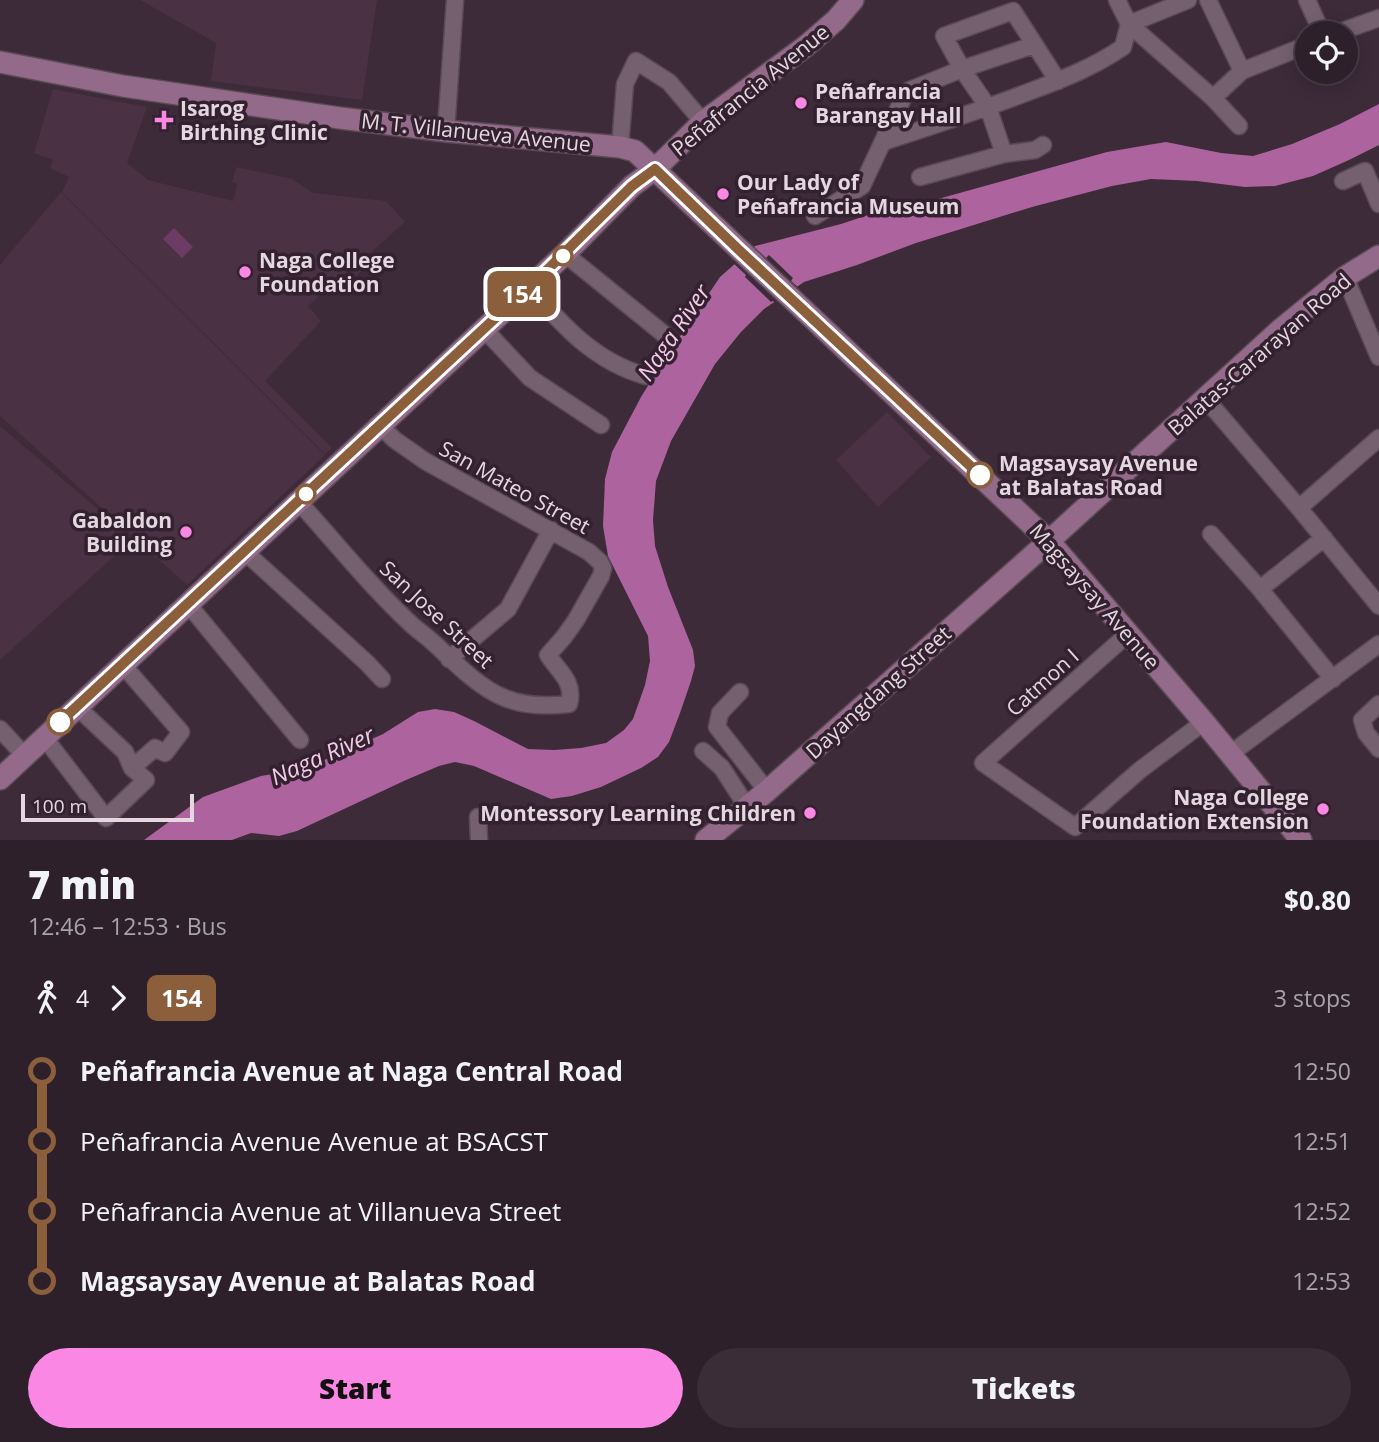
<!DOCTYPE html>
<html lang="en">
<head>
<meta charset="utf-8">
<style>
	:root { --surface:#2e202b; --page:#3a2d37; --text:#f1f3f6; --muted:#a7a3a9; --line:#493e47; --accent:#fb87e5 }
	body { margin:0; font-family:"Open Sans",sans-serif; background:var(--page); color:var(--text); height:100vh; display:flex; flex-direction:column; font-size:26px; white-space:nowrap }
	* { box-sizing:border-box; margin:0 }
	p { font-size:23px; color:var(--muted) }
	.icon { flex:none; width:38px; height:38px; fill:none; stroke:currentColor; stroke-width:2; stroke-linecap:round; stroke-linejoin:round }
	.map { position:relative; height:840px; overflow:hidden }
	.panel { display:flex; flex-direction:column; background:var(--surface); flex:1 }
	.panel>* { flex:none }
	.badge { padding:0 14px; border-radius:10px; font-size:24px; line-height:46px }
	.tools { position:absolute; left:1295px; top:21px; display:grid; gap:14px }
	.tools a { display:grid; place-items:center; width:63px; height:63px; border-radius:50%; background:var(--surface); box-shadow:0 4px 18px #0003,0 0 0 2px var(--line); font-size:35px }
	.scale { position:absolute; left:21px; bottom:18px; width:173px; box-sizing:border-box; padding-left:7px; border:4px solid #e4d7e0; border-top:0; font-size:19px; line-height:24px; white-space:nowrap; color:#e4d7e0; -webkit-text-stroke:5px #33212f; paint-order:stroke }
	.map>.badge { position:absolute; translate:-50% -50%; box-shadow:0 0 0 4px #fff }
	.legs { display:flex; align-items:center; gap:10px; height:77px; padding:0 28px; font-size:23px }
	.legs p { margin-inline-start:auto }
	.summary { display:flex; align-items:center; justify-content:space-between; height:119px; padding:0 28px }
	h1 { font-size:38px; font-weight:800; line-height:52px }
	.primary-button { display:flex; gap:14px; margin-top:auto; padding:14px 28px }
	.primary-button a { flex:1; height:80px; border-radius:42px; background:var(--accent); color:#111; font-size:28px; font-weight:800; line-height:80px; text-align:center }
	.primary-button a+a { background:var(--page); color:var(--text) }
	ul { padding:0 28px; list-style:none }
	li { display:flex; align-items:center; gap:24px; height:70px; font-size:26px }
	li i { display:grid; place-items:center; width:10px; height:100%; margin:0 9px; background:currentColor }
	li i::after { content:''; width:18px; height:18px; margin:-9px; border:5px solid; border-radius:50%; background:var(--surface) }
	li p { margin-inline-start:auto }
	li:first-child i { background:linear-gradient(#0000 50%,currentColor 0) }
	li:last-child i { background:linear-gradient(currentColor 50%,#0000 0) }
	.map>svg:first-child { display:block }
	.built { fill:#4a3144 }
	.green { fill:#6d3c64 }
	.water { fill:#ac639e }
	.pier { fill:#3d2b39 }
	.lines { fill:none; stroke-linecap:round; stroke-linejoin:round }
	.minor-casing { stroke:#5a4a56; stroke-width:19 }
	.major-casing { stroke:#5a4a56; stroke-width:24 }
	.minor { stroke:#756070; stroke-width:16 }
	.major { stroke:#936a8a; stroke-width:21 }
	.line-1-casing { stroke:#fff; stroke-width:16 }
	.line-1 { stroke:#8b5e3c; stroke-width:10 }
	.poi-dot { fill:#fb87e5; stroke:#33212f; stroke-width:2.5 }
	.stop-1-dot { fill:#fff; stroke:#8b5e3c; stroke-width:3.5 }
	.labels { text-anchor:middle; dominant-baseline:central; stroke-width:7; stroke-linejoin:round; paint-order:stroke }
	.street-label { font-size:21px; fill:#e4d7e0; stroke:#33212f }
	.poi-label { font-size:21px; font-weight:bold; fill:#e4d7e0; stroke:#33212f; text-anchor:start }
	.stop-label { font-size:21px; font-weight:bold; fill:#e4d7e0; stroke:#33212f; text-anchor:start }
	.water-label { font-size:23px; font-style:italic; fill:#f4cbea; stroke:#33212f }
</style>
</head>
<body>
<div class="map">
<svg width="1379" height="840" viewBox="0 0 1379 840">
	<rect width="100%" height="100%" fill="#3d2b39"/>
	<!-- built -->
	<path class="built" d="M140 0H377L362 100 211 81 216 43Z
		M53 89 147 107 127 163 148 180 233 201 237 184 232 182 236 167 292 179 313 193 386 201 405 222 364 259 368 264 356 276 350 269 308 306 321 321 265 381 332 448 325 454 62 192 69 177 50 168 53 160 34 153Z
		M61 192 325 455 187 585 0 416V265Z
		M887 412 931 457 878 507 836 460Z
		M0 426 133 539 0 660Z"/>
	<!-- green -->
	<path class="green" d="M174 228 193 247 182 258 163 239Z"/>
	<!-- water -->
	<path class="water" d="M1379 104V145L1349 160 1313 176 1275 186 1245 187 1197 181 1151 179 1112 186 1032 207 916 243 857 265 804 282 764 309 741 332 715 364 671 441 656 481 653 520 655 546 668 587 693 650 695 666 691 681 680 713 669 742 658 757 641 768 601 787 572 796 551 799 474 766 455 762 439 766 406 780 297 831 279 836 251 833 232 840H144L203 797 261 776 285 772 327 759 383 734 418 712 435 709 454 712 474 721 528 749 554 750 581 748 606 743 624 730 633 719 645 685 650 661 648 636 608 556 603 526 605 479 612 452 641 397 662 363 720 277 755 246 841 224 877 212 920 204 1107 152 1142 146 1166 142 1221 153 1253 156 1292 144 1340 124Z"/>
	<!-- pier -->
	<path class="pier" d="M751 244 766 258 769 255 793 278 791 281 800 289 777 305 773 301 771 302 745 277 746 275 732 262Z"/>
	<g class="lines">
		<defs>
			<path id="minor" d="M1117 0 1129 24 1213 98 1242 71 1307 45
				M1208 0 1242 71
				M1307 0 1322 33
				M1129 24 1188 0
				M1337 33 1379 18
				M1213 98 1239 126
				M446 131 455 0
				M883 142C932 126 982 110 1031 91 1063 79 1094 67 1123 47L1129 24
				M620 147 625 84 636 61 669 82 703 122
				M1004 154 988 107 962 69 944 36 1013 11 1058 81
				M920 177 1004 154 1035 150 1043 145
				M1343 181 1365 171 1379 204
				M815 216 862 186 905 94 910 90 962 69 1034 45
				M565 254 665 335
				M1345 277 1379 357
				M529 287C562 325 595 362 646 376
				M484 329 530 378 601 425
				M1205 398 1299 508 1379 606
				M298 501C336 543 371 587 412 625 420 632 429 638 437 646 456 664 481 689 505 698 524 706 550 706 569 704 575 682 559 672 548 655L564 637 576 620 601 576 603 568 600 562 589 552 425 461 395 440 380 426
				M1299 508 1379 438
				M1211 534 1260 589 1333 679
				M245 552 367 663 382 679
				M1260 589 1324 538
				M187 603 300 740
				M1129 633 983 763 1075 827 1140 770 1204 722
				M449 659 508 609 551 530
				M122 664 181 732 165 753 155 748 132 768
				M740 692 720 713 717 727 767 791
				M1379 704 1362 720 1366 733 1379 749
				M0 729 24 755
				M44 737 106 818 146 780 132 768 125 752 76 706
				M703 751 722 768 742 799 749 806
				M1230 754 1379 644
				M478 817 479 840"/>
			<path id="major" d="M0 62 123 86 340 118 446 131 620 147 635 151 1049 541 1204 722 1301 840
				M0 779 565 254 632 186 655 169 703 122 806 46 836 20 853 0
				M706 840 767 791 1049 541 1280 330 1345 277 1379 256"/>
		</defs>
		<!-- minor casing -->
		<use href="#minor" class="minor-casing"/>
		<!-- major casing -->
		<use href="#major" class="major-casing"/>
		<!-- minor -->
		<use href="#minor" class="minor"/>
		<!-- major -->
		<use href="#major" class="major"/>
	</g>
	<g class="lines">
		<defs>
			<path id="line-1" d="M60 722 547 270 632 186 655 169 739 250 980 475"/>
		</defs>
		<!-- line-1 casing -->
		<use href="#line-1" class="line-1-casing"/>
		<!-- line-1 -->
		<use href="#line-1" class="line-1"/>
	</g>
	<!-- markers -->
	<g class="poi-dot">
		<circle cx="801" cy="103" r="7"/>
		<path d="M160.5 109.5h7v7h7v7h-7v7h-7v-7h-7v-7h7z"/>
		<circle cx="723" cy="194" r="7"/>
		<circle cx="245" cy="272" r="7"/>
		<circle cx="186" cy="532" r="7"/>
		<circle cx="1323" cy="809" r="7"/>
		<circle cx="810" cy="813" r="7"/>
	</g>
	<g class="stop-1-dot">
		<circle cx="563" cy="256" r="9"/>
		<circle cx="980" cy="475" r="12"/>
		<circle cx="306" cy="494" r="9"/>
		<circle cx="60" cy="722" r="12"/>
	</g>
	<g class="labels">
		<!-- street labels -->
		<g class="street-label">
			<text transform="translate(750 90) rotate(-39)">Peñafrancia Avenue</text>
			<text transform="translate(476 132) rotate(6)">M. T. Villanueva Avenue</text>
			<text transform="translate(1259 354) rotate(-41)">Balatas-Cararayan Road</text>
			<text transform="translate(515 487) rotate(29)">San Mateo Street</text>
			<text transform="translate(1095 596) rotate(49)">Magsaysay Avenue</text>
			<text transform="translate(437 614) rotate(43)">San Jose Street</text>
			<text transform="translate(1042 682) rotate(-42)">Catmon I</text>
			<text transform="translate(878 692) rotate(-42)">Dayangdang Street</text>
		</g>
		<!-- poi labels -->
		<g class="poi-label">
			<text x="815" y="91">Peñafrancia<tspan x="815" dy="24">Barangay Hall</tspan></text>
			<text x="180" y="108">Isarog<tspan x="180" dy="24">Birthing Clinic</tspan></text>
			<text x="737" y="182">Our Lady of<tspan x="737" dy="24">Peñafrancia Museum</tspan></text>
			<text x="259" y="260">Naga College<tspan x="259" dy="24">Foundation</tspan></text>
			<text x="172" y="520" text-anchor="end">Gabaldon<tspan x="172" dy="24">Building</tspan></text>
			<text x="1309" y="797" text-anchor="end">Naga College<tspan x="1309" dy="24">Foundation Extension</tspan></text>
			<text x="796" y="813" text-anchor="end">Montessory Learning Children</text>
		</g>
		<!-- stop labels -->
		<g class="stop-label">
			<text x="999" y="463">Magsaysay Avenue<tspan x="999" dy="24">at Balatas Road</tspan></text>
		</g>
		<!-- water labels -->
		<g class="water-label">
			<text transform="translate(673 332) rotate(-56)">Naga River</text>
			<text transform="translate(322 755) rotate(-24)">Naga River</text>
		</g>
	</g>
</svg>
<div class="tools">
<a><svg class="icon" aria-label="locate" viewBox="0 0 24 24"><circle cx="12" cy="12" r="6"/><path d="M12 2v4M12 18v4M2 12h4M18 12h4"/></svg></a>
</div>
<div class="scale">100 m</div>
<b class="badge" style="left:522px;top:294px;background:#8b5e3c;color:#fff">154</b>
</div>
<section class="panel">
<div class="summary"><div><h1>7 min</h1><p>12:46 – 12:53 · Bus</p></div><b>$0.80</b></div>
<div class="legs"><svg class="icon" aria-label="walk" viewBox="0 0 24 24"><circle cx="13" cy="4" r="2"/><path d="M13 8l-2 6 4 7M11 14l-3 7M7 12l3-4h3l4 4"/></svg>4<svg class="icon" aria-label="forward" viewBox="0 0 24 24"><path d="M9 5l7 7-7 7"/></svg><b class="badge" style="background:#8b5e3c;color:#fff">154</b><p>3 stops</p></div>
<ul>
<li><i style="color:#8b5e3c"></i><b>Peñafrancia Avenue at Naga Central Road</b><p>12:50</p></li>
<li><i style="color:#8b5e3c"></i><span>Peñafrancia Avenue Avenue at BSACST</span><p>12:51</p></li>
<li><i style="color:#8b5e3c"></i><span>Peñafrancia Avenue at Villanueva Street</span><p>12:52</p></li>
<li><i style="color:#8b5e3c"></i><b>Magsaysay Avenue at Balatas Road</b><p>12:53</p></li>
</ul>
<div class="primary-button"><a>Start</a><a>Tickets</a></div>
</section>
</body>
</html>
